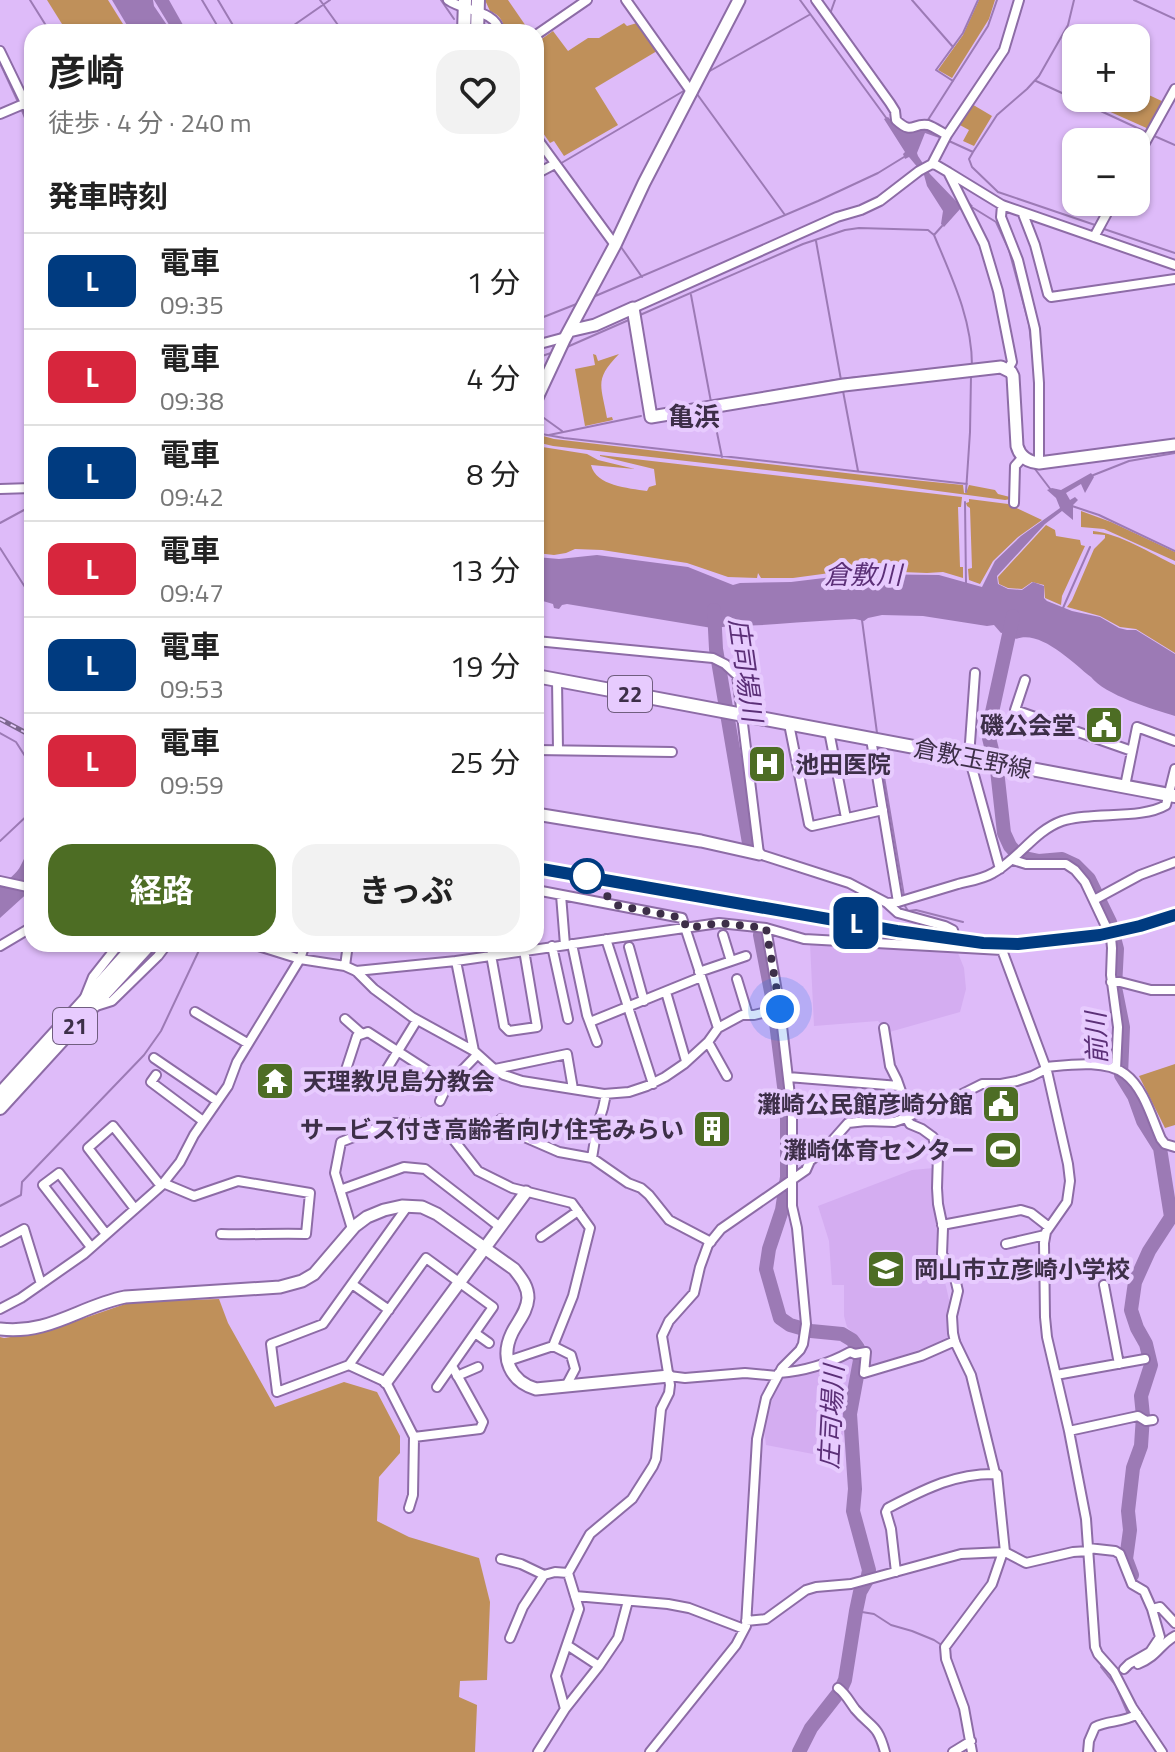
<!DOCTYPE html>
<html lang="ja">
<head>
<meta charset="utf-8">
<style>
	:root { --surface:#fff; --page:#f2f2f2; --text:#222; --muted:#767676; --line:#e0e0e0; --accent:#4d6d24 }
	body { margin:0; font-family:"Titillium Web","Noto Sans JP",sans-serif; background:var(--page); color:var(--text); height:100vh; display:flex; flex-direction:column; font-size:30px; white-space:nowrap }
	* { box-sizing:border-box; margin:0 }
	p { font-size:26px; color:var(--muted) }
	.icon { flex:none; width:44px; height:44px; fill:none; stroke:currentColor; stroke-width:2; stroke-linecap:round; stroke-linejoin:round }
	.map { position:relative; flex:1; overflow:hidden }
	.sheet { position:absolute; left:24px; top:24px; width:520px; height:928px; display:flex; flex-direction:column; background:var(--surface); border-radius:24px; box-shadow:0 2px 6px #0004 }
	.sheet>* { flex:none }
	.badge { padding:0 16px; border-radius:12px; font-size:28px; line-height:52px }
	.buttons { position:absolute; left:1062px; top:24px; display:grid; gap:16px }
	.buttons a { display:grid; place-items:center; width:88px; height:88px; border-radius:16px; background:var(--surface); box-shadow:0 2px 6px #0004; font-size:40px }
	.you { position:absolute; width:40px; height:40px; margin:-20px; border:6px solid #fff; border-radius:50%; background:#1a73e8; box-shadow:0 0 0 12px #1a73e833 }
	.map>.badge { position:absolute; translate:-50% -50%; box-shadow:0 0 0 4px #fff }
	h2 { padding:0 24px; font-size:30px; line-height:72px }
	.round { display:grid; place-items:center; flex:none; width:84px; height:84px; border-radius:24px; background:var(--page) }
	.summary { display:flex; align-items:center; justify-content:space-between; height:136px; padding:0 24px }
	h1 { font-size:38px; font-weight:700; line-height:60px }
	.button { display:flex; gap:16px; margin-top:auto; padding:16px 24px }
	.button a { flex:1; height:92px; border-radius:24px; background:var(--accent); color:#fff; font-size:32px; font-weight:700; line-height:92px; text-align:center }
	.button a+a { background:var(--page); color:var(--text) }
	ul { padding:0; list-style:none }
	li { display:flex; align-items:center; gap:24px; height:96px; padding:0 24px; border-top:2px solid var(--line) }
	li div { flex:1 }
	li b { display:block; font-size:30px }
	li em { font-style:normal }
	li .badge { min-width:88px; font-weight:700; text-align:center }
	.map>svg:first-child { display:block }
	.built { fill:#d4adf1 }
	.green { fill:#bf905a }
	.water { fill:#9c7ab5 }
	.lines { fill:none; stroke-linecap:round; stroke-linejoin:round }
	.stream { stroke:#9c7ab5; stroke-width:2 }
	.river { stroke:#9c7ab5; stroke-width:14 }
	.street-casing { stroke:#8d6ca6; stroke-width:12 }
	.secondary-casing { stroke:#8d6ca6; stroke-width:15 }
	.primary-casing { stroke:#8d6ca6; stroke-width:16 }
	.street { stroke:#fff; stroke-width:8 }
	.secondary { stroke:#fff; stroke-width:11 }
	.primary { stroke:#fff; stroke-width:12 }
	.rail-casing { stroke:#7d678f; stroke-width:5 }
	.rail { stroke:#e7cbfe; stroke-width:2; stroke-dasharray:6; stroke-linecap:butt }
	.line-casing { stroke:#fff; stroke-width:18 }
	.line { stroke:#003b80; stroke-width:12 }
	.walk { stroke:#3d2f48; stroke-width:8; stroke-dasharray:0 14.4 }
	.stop-dot { fill:#fff; stroke:#003b80; stroke-width:4 }
	.labels { text-anchor:middle; dominant-baseline:central; stroke-width:8; stroke-linejoin:round; paint-order:stroke }
	.shield { fill:#e7cbfe; stroke:#705e7f; stroke-width:2 }
	.shield-label { font-size:22px; font-weight:bold; fill:#3d2f48 }
	.poi-label { font-size:24px; font-weight:bold; fill:#3d2f48; stroke:#e7cbfe; text-anchor:end }
	.street-label { font-size:24px; fill:#3d2f48; stroke:#e7cbfe }
	.neighbourhood-label { font-size:26px; font-weight:bold; fill:#3d2f48; stroke:#e7cbfe }
	.water-label { font-size:26px; font-style:italic; fill:#5b2f77; stroke:#e7cbfe }
</style>
</head>
<body>
<div class="map">
<svg width="1175" height="1752" viewBox="0 0 1175 1752">
	<rect width="100%" height="100%" fill="#debbf9"/>
	<!-- built -->
	<path class="built" d="M810 943 958 953 964 968 966 989 960 1012 886 1033 884 1027 878 1021 814 1026Z
		M934 1168 933 1203 941 1232 940 1260 950 1304 949 1340 867 1367 868 1352 864 1343 847 1327 844 1316V1285H832L829 1241 818 1206 912 1170Z
		M850 1358 853 1359 851 1381 846 1403 843 1437 817 1440 813 1454 766 1445 764 1430 778 1379 836 1364Z"/>
	<!-- green -->
	<path class="green" d="M47 0H108L128 32H67Z
		M485 0H508L530 32H505C504 22 500 15 490 11Z
		M979 0H995L989 19 952 78 938 70 963 35Z
		M624 23 627 26 637 23 657 51 595 88 618 125 564 156 554 141 550 143 536 123V43L553 31 568 51 588 38H599Z
		M1136 89 1166 103 1151 130 1079 98 1090 102 1092 98H1136Z
		M970 103 992 116 974 146 963 141 969 130 958 124Z
		M593 354 596 355 598 361 619 354C594 380 601 384 607 418L612 417 613 420 585 426 575 369 595 365Z
		M536 434 554 439 863 475 963 485 964 493H966L969 485 995 490 998 494 1010 497 1011 499 1005 500 863 481 553 446 536 442Z
		M536 446 587 454 598 460 635 469 591 465C596 486 628 488 647 491L649 487 656 485 654 469 600 456V455L962 497 961 507H958L960 567H963V578L943 572 927 573 852 570 793 578H761L758 573 757 578 728 577 687 563 602 550 575 549 566 553 554 555 536 553Z
		M969 499 1008 504 1042 520 1018 537 993 561 980 584 969 580 968 569 972 568 970 508 967 506 966 503 969 502Z
		M1081 511 1111 522 1175 552V561L1104 529 1081 527Z
		M1046 525 1055 530 1056 536 1080 540 1081 545 1085 546 1062 596 1061 605 1045 598 1044 585 1032 582 1022 589 1008 588 999 584 998 577Z
		M1093 531C1121 534 1150 553 1175 565V653L1136 629 1120 627 1100 616 1067 607 1072 600 1094 549 1105 538V535L1093 534Z
		M1175 1064V1125L1165 1128 1139 1076Z
		M219 1299 228 1323 275 1407 344 1382 377 1392 400 1436V1453L379 1477 377 1521 409 1537 479 1558 490 1602 487 1680 460 1681 459 1697 477 1705 475 1752H0V1337L4 1338 44 1332 131 1302Z"/>
	<!-- water -->
	<path class="water" d="M112 0H153L154 6 171 31V28L154 0H169L187 32H131Z
		M888 117 900 130 913 132 919 128 931 129 944 136 942 139 925 133 917 153 918 156 930 174 956 201 969 202 973 206 961 208 944 227 941 224 943 211 927 186 924 175 909 157 905 159 903 154 905 152 884 119Z
		M1091 473 1094 477 1085 493 1081 484 1066 493 1070 500 1075 497 1078 500 1073 505V520L1062 511 1045 524 997 576 998 584 1008 589 1022 590 1033 582 1044 586V598L1047 601 1072 611 1100 617 1119 628 1127 630H1136L1175 654V716C1152 709 1105 695 1091 677 1072 662 1040 629 1016 639L1007 632 1001 633 994 625 987 626 923 616 882 615 868 618 864 621 855 619C829 620 803 622 777 624 755 626 733 625 712 628L567 604 562 605 559 609 554 608 553 604 536 599V557L559 559 597 555 688 567 733 585 740 583 791 582 857 574 939 575 982 587 995 561 1021 536 1060 508 1056 498 1047 490 1052 488 1061 490Z
		M32 846V889L0 918V887C7 880 17 874 21 865 25 857 26 853 32 846Z"/>
	<g class="lines">
		<!-- stream -->
		<path class="stream" d="M30 0 50 32
			M202 0 221 32
			M218 0 237 32
			M320 0 343 32
			M441 0 454 19
			M800 0 887 119
			M912 0 953 47
			M1134 0 1175 19
			M830 14 835 0
			M284 32 330 0
			M0 63 18 102
			M708 72 809 15
			M953 81 936 70 963 33 978 0
			M1036 81 1146 132
			M697 94 785 215
			M21 108 32 135
			M926 123 988 26 997 0
			M536 129 570 177
			M1152 135 1175 145
			M949 141 973 152 969 159 972 167 998 192 1098 226
			M973 152 997 115 1027 89 1039 76 1068 25 1074 0
			M558 165 687 89
			M970 206 996 222 1009 250 1029 324 1034 367
			M598 214 613 235
			M942 226 934 235C952 278 972 319 972 366
			M1104 229 1175 253
			M816 241 841 380
			M621 247 642 277
			M691 295 711 402
			M593 297 818 201 878 173 904 157
			M640 315 803 244 845 230 859 228 928 230 934 235
			M536 320 579 303
			M567 347 631 319
			M536 358 554 352
			M843 391 858 471
			M707 402 841 379 906 372
			M537 413 562 431
			M713 413 722 457
			M536 433 564 438 967 484
			M549 435 641 416
			M1035 458V421
			M1035 469 1051 490
			M1091 476 1129 461 1175 453
			M966 492 970 432 971 376
			M965 502 966 584
			M1072 506 1099 515 1175 551
			M0 523 24 510
			M0 548 32 598
			M1063 608 1090 547
			M862 620 877 733
			M0 733 16 742 32 767
			M879 747 904 896
			M0 841 32 811
			M905 906 908 911 916 910 963 922
			M0 1206 21 1195 22 1182 144 1055 161 1031 202 944
			M856 1611 874 1614 891 1625 912 1631 934 1640 940 1644
			M1101 1667 1116 1686 1128 1714
			M1084 1752 1085 1741"/>
		<!-- river -->
		<path class="river" d="M714 610 716 649 749 843
			M1013 616 989 726V738L997 770 1004 833 1010 846 1020 857 1039 861 1062 859 1075 865 1089 879 1110 922 1117 949 1115 987 1123 1027 1121 1075 1134 1096 1143 1121 1160 1148 1171 1217 1149 1251 1135 1282 1131 1310 1137 1328 1146 1344 1151 1365 1141 1396 1143 1416 1141 1446 1133 1468 1128 1511 1130 1530 1126 1559 1132 1575
			M760 935 774 1007 787 1110V1177L782 1210 769 1249 766 1269 780 1318 790 1325 811 1331 842 1334 852 1340 858 1348 860 1360 850 1414 855 1489 853 1511 869 1570 867 1580 860 1592 856 1611 845 1680 840 1691 811 1728 799 1752"/>
		<defs>
			<path id="street" d="M448 0C464 12 495 9 500 32
				M626 0 692 93
				M816 0 890 103 895 111 896 120C913 136 913 122 928 125 934 127 941 132 947 135
				M536 35 587 0
				M0 51 32 117
				M0 114 26 103
				M536 137 615 245
				M1136 159 1175 89
				M932 164 936 165 948 172 984 244 998 291 1012 362 1008 369
				M948 172 1002 205 1175 265
				M536 174 555 164
				M1002 205 1001 217 1018 260 1035 329 1039 383V463
				M1023 214 1035 245 1048 294 1051 297 1175 279
				M1094 237 1113 202
				M633 308 837 217 861 210 880 201 919 171 932 164 947 135 1004 50 1019 0
				M536 345 566 337
				M0 489 32 488
				M1014 503 1015 466 1023 457
				M536 641 713 658 725 664 737 675 759 854 849 883 887 903 898 902C918 896 938 890 958 884 970 881 983 879 993 873 1019 859 1034 831 1062 821 1092 811 1141 820 1166 805L1175 769
				M975 673 969 757 1000 869
				M557 680 558 750
				M1025 680 1015 710 1132 751
				M789 724 809 824 812 826 883 810
				M829 731 846 818
				M871 739 898 902
				M536 750 672 752
				M1125 786 1137 727 1175 741
				M1013 860 1026 864H1066L1075 870 1085 882 1111 937 1112 948 1111 975 1118 1027 1116 1069
				M0 881 32 888
				M536 890 682 918 718 1028
				M561 895 565 945
				M1094 900 1140 875 1175 862
				M887 903 898 913 945 926 953 930 955 939 952 947
				M723 935 731 961
				M606 939 653 1084
				M252 944 300 959 345 966 356 971 374 989 412 1017 474 1051 494 1069 504 1075 522 1081 604 1094 629 1092 647 1086 665 1077 684 1064 708 1042 718 1028 742 1015H754L780 1009
				M572 944 587 1015 597 1042
				M0 946 32 927
				M552 946 568 1019
				M629 947 644 1001
				M491 955 504 1026 509 1031 537 1027 524 950
				M456 961 474 1051
				M345 966 348 944
				M356 971 456 961 719 923 766 928 804 939 1002 950 1047 1071 1068 1164 1070 1181 1067 1202 1046 1232 1044 1243 1045 1317 1047 1337 1069 1431 1086 1519 1095 1647 1098 1654 1114 1672 1132 1707 1162 1752
				M699 972 746 956
				M737 979 748 1015
				M1111 982H1120L1151 990H1175
				M666 992 686 1061
				M85 997 93 977 119 944
				M93 1007 112 1001 158 956 167 944
				M195 1012 247 1043
				M345 1019 362 1034
				M590 1022 701 977
				M884 1028 890 1066 897 1080 903 1097 905 1115 910 1124 922 1129 933 1137 938 1154 937 1188 938 1204 943 1228 942 1254 954 1274 958 1291 952 1316 953 1333 955 1342 971 1375 995 1473
				M708 1042 727 1076
				M154 1058 217 1101
				M1045 1067C1068 1065 1105 1059 1125 1074 1144 1088 1152 1119 1161 1139L1165 1144 1175 1147
				M495 1069 567 1054 573 1089
				M156 1075 151 1082 203 1121
				M382 1077 417 1020
				M788 1077 899 1086
				M341 1085 357 1036 368 1032 433 1074
				M440 1101 447 1086 477 1055
				M906 1117 944 1103 982 1084H1001L1017 1081 1032 1076 1046 1069
				M501 1119 503 1123 513 1132 559 1152 592 1158 628 1183 641 1188 649 1195 669 1220 711 1242
				M592 1158 597 1127 603 1108 606 1094
				M163 1183 194 1196 238 1181 310 1193 306 1234C277 1233 249 1235 221 1234
				M340 1190 404 1167 425 1169 500 1227
				M407 1207 323 1324 271 1344 277 1392 349 1365 426 1258 493 1307 437 1387
				M135 1209 88 1148 113 1126 161 1186
				M942 1225 1021 1210 1031 1213 1049 1227
				M352 1229 335 1173 341 1142 390 1123H422L453 1139 478 1171 512 1188 572 1203 590 1228 573 1296 553 1346 508 1361
				M541 1237 578 1211
				M0 1242 24 1229 41 1284
				M1006 1244 1045 1235
				M91 1247 43 1185 59 1173 106 1234
				M352 1284 389 1310
				M1104 1285 1119 1364
				M0 1309 21 1298 84 1254 161 1186 180 1162 194 1135 228 1086 237 1062 300 959 305 944
				M475 1333 489 1343
				M553 1346 571 1355 575 1369 566 1386
				M349 1365 386 1382 414 1437 413 1495 409 1508
				M779 1373C805 1371 828 1364 850 1352L855 1354 866 1352 864 1373 921 1356 955 1341
				M1056 1375 1145 1359
				M457 1376 478 1367
				M669 1376 685 1378 745 1373 777 1376
				M1069 1431 1138 1416 1146 1421 1153 1420
				M414 1437 480 1429 483 1422 452 1366
				M1088 1548 1115 1551 1120 1554 1132 1584 1144 1591 1152 1609 1160 1637 1150 1652 1129 1664 1124 1669
				M501 1559 521 1564 544 1575 555 1572 568 1573
				M896 1572 891 1529 886 1512 888 1508C925 1489 955 1473 997 1474L1005 1552
				M575 1596 668 1604 689 1608 744 1629
				M1152 1609 1160 1607 1175 1623
				M746 1621 766 1619 806 1590 816 1587 851 1584 961 1554 1005 1552 1026 1563 1073 1552 1089 1551
				M510 1638 523 1607 544 1575
				M567 1645 599 1666
				M1138 1664C1158 1656 1160 1644 1175 1636
				M838 1688C846 1694 849 1701 855 1709 872 1729 877 1723 885 1752
				M565 1709 599 1666 618 1638 628 1601
				M538 1752 565 1709 556 1676 579 1609 568 1573 590 1534 632 1499 653 1466 656 1459 661 1409 669 1393 670 1385 662 1336 669 1321 694 1293 700 1267 708 1245 721 1229 806 1170 810 1161 825 1149 848 1123 866 1121 894 1122 906 1118
				M650 1752 736 1645 746 1626 757 1439 766 1398 782 1368 800 1350 803 1344 806 1324 797 1228 792 1206V1113L780 1009 766 928
				M953 1752 971 1741
				M972 1752 964 1708 946 1659 945 1647 992 1584 1003 1552
				M1088 1752 1089 1741 1095 1727C1108 1720 1123 1723 1137 1714"/>
			<path id="secondary" d="M569 331 595 325 633 308 651 417 844 385 1001 367 1011 372 1013 376 1017 446C1020 457 1028 462 1039 463L1175 445
				M536 400 564 340 615 245 644 183 739 0
				M536 814 701 841 759 854
				M0 1329C49 1335 80 1306 125 1297L280 1287 302 1281 314 1274 355 1226 367 1217 384 1210 402 1206 422 1207 437 1214 514 1269C521 1278 528 1286 528 1298 527 1312 518 1321 512 1333 500 1358 510 1381 536 1389L669 1376
				M386 1382 526 1192"/>
			<path id="primary" d="M464 32 465 0
				M477 32 478 0
				M536 676 1175 796
				M0 1094 136 944
				M0 1108 150 944"/>
		</defs>
		<!-- street casing -->
		<use href="#street" class="street-casing"/>
		<!-- secondary casing -->
		<use href="#secondary" class="secondary-casing"/>
		<!-- primary casing -->
		<use href="#primary" class="primary-casing"/>
		<!-- street -->
		<use href="#street" class="street"/>
		<!-- secondary -->
		<use href="#secondary" class="secondary"/>
		<!-- primary -->
		<use href="#primary" class="primary"/>
		<defs>
			<path id="rail" d="M0 719 32 736
				M536 868 897 931 983 943 1018 944 1100 935 1140 926 1175 915"/>
		</defs>
		<!-- rail casing -->
		<use href="#rail" class="rail-casing"/>
		<!-- rail -->
		<use href="#rail" class="rail"/>
	</g>
	<g class="lines">
		<defs>
			<path id="line" d="M536 868 897 931 983 943 1018 944 1100 935 1140 926 1175 915"/>
		</defs>
		<!-- line casing -->
		<use href="#line" class="line-casing"/>
		<!-- line -->
		<use href="#line" class="line"/>
		<!-- walk -->
		<path class="walk" d="M587 876 616 905 682 918 687 928 719 923 766 928 780 1009"/>
	</g>
	<!-- icons -->
	<defs>
		<symbol id="civic-square" viewBox="-11 -11 22 22"><rect x="-9" y="-9" width="18" height="18" rx="4" fill="#4d6d24" stroke="#e7cbfe"/><path d="M-.6-6.5H3V-4.5H.6V-3L4-1V1h2V6H-6V1h2V-1L-.6-3ZM-1.2 2.5V6h2.4V2.5Z" fill="#fff"/></symbol>
		<symbol id="hospital-square" viewBox="-11 -11 22 22"><rect x="-9" y="-9" width="18" height="18" rx="4" fill="#4d6d24" stroke="#e7cbfe"/><path d="M-5-5h3v3.5h4V-5h3V5h-3V1.5h-4V5h-3Z" fill="#fff"/></symbol>
		<symbol id="temple-square" viewBox="-11 -11 22 22"><rect x="-9" y="-9" width="18" height="18" rx="4" fill="#4d6d24" stroke="#e7cbfe"/><path d="M0-6L5-2H3V0L6.5 2.5H4V6H1.5V3h-3V6H-4V2.5H-6.5L-3 0V-2H-5Z" fill="#fff"/></symbol>
		<symbol id="building-square" viewBox="-11 -11 22 22"><rect x="-9" y="-9" width="18" height="18" rx="4" fill="#4d6d24" stroke="#e7cbfe"/><path d="M-4-6H4V6H1V3H-1V6H-4ZM-2.5-4.3h1.7v1.8h-1.7ZM.8-4.3h1.7v1.8H.8ZM-2.5-1h1.7V.8h-1.7ZM.8-1h1.7V.8H.8Z" fill="#fff"/></symbol>
		<symbol id="stadium-square" viewBox="-11 -11 22 22"><rect x="-9" y="-9" width="18" height="18" rx="4" fill="#4d6d24" stroke="#e7cbfe"/><path d="M0-5a6.5 5 0 1 0 0 10a6.5 5 0 1 0 0-10ZM-3.5-1.8h7v3.6h-7Z" fill="#fff"/></symbol>
		<symbol id="school-square" viewBox="-11 -11 22 22"><rect x="-9" y="-9" width="18" height="18" rx="4" fill="#4d6d24" stroke="#e7cbfe"/><path d="M0-5L7-2L0 1L-7-2ZM-4 1L0 2.5L4 1V4Q0 6-4 4Z" fill="#fff"/></symbol>
	</defs>
	<g fill-rule="evenodd">
		<use href="#civic-square" x="1082" y="703" width="44" height="44"/>
		<use href="#hospital-square" x="745" y="742" width="44" height="44"/>
		<use href="#temple-square" x="253" y="1059" width="44" height="44"/>
		<use href="#civic-square" x="979" y="1082" width="44" height="44"/>
		<use href="#building-square" x="690" y="1107" width="44" height="44"/>
		<use href="#stadium-square" x="981" y="1128" width="44" height="44"/>
		<use href="#school-square" x="864" y="1247" width="44" height="44"/>
	</g>
	<!-- markers -->
	<circle class="stop-dot" cx="587" cy="876" r="16"/>
	<g class="labels">
		<!-- shield labels -->
		<g class="shield">
			<rect x="608" y="676" width="44" height="36" rx="6"/>
			<rect x="53" y="1008" width="44" height="36" rx="6"/>
		</g>
		<g class="shield-label">
			<text x="630" y="694">22</text>
			<text x="75" y="1026">21</text>
		</g>
		<!-- poi labels -->
		<g class="poi-label">
			<text x="1076" y="725">磯公会堂</text>
			<text x="795" y="764" text-anchor="start">池田医院</text>
			<text x="303" y="1081" text-anchor="start">天理教児島分教会</text>
			<text x="973" y="1104">灘崎公民館彦崎分館</text>
			<text x="684" y="1129">サービス付き高齢者向け住宅みらい</text>
			<text x="975" y="1150">灘崎体育センター</text>
			<text x="914" y="1269" text-anchor="start">岡山市立彦崎小学校</text>
		</g>
		<!-- street labels -->
		<g class="street-label">
			<text transform="translate(973 758) rotate(11)">倉敷玉野線</text>
		</g>
		<!-- neighbourhood labels -->
		<g class="neighbourhood-label">
			<text x="694" y="416">亀浜</text>
		</g>
		<!-- water labels -->
		<g class="water-label">
			<text x="863" y="574">倉敷川</text>
			<text transform="translate(746 670) rotate(82)">庄司場川</text>
			<text transform="translate(1096 1038) rotate(-92)">前川</text>
			<text transform="translate(831 1417) rotate(-87)">庄司場川</text>
		</g>
	</g>
</svg>
<div class="buttons">
<a>+</a>
<a>−</a>
</div>
<div class="you" style="left:780px;top:1009px"></div>
<b class="badge" style="left:856px;top:923px;background:#003b80;color:#fff">L</b>
<section class="sheet">
<div class="summary"><div><h1>彦崎</h1><p>徒歩 · 4 分 · 240 m</p></div><a class="round"><svg class="icon" aria-label="heart" viewBox="0 0 24 24"><path d="M12 20l-8-8c-3-5 5-10 8-4 3-6 11-1 8 4z"/></svg></a></div>
<h2>発車時刻</h2>
<ul>
<li><span class="badge" style="background:#003b80;color:#fff">L</span><div><b>電車</b><p>09:35</p></div><em>1 分</em></li>
<li><span class="badge" style="background:#d7263d;color:#fff">L</span><div><b>電車</b><p>09:38</p></div><em>4 分</em></li>
<li><span class="badge" style="background:#003b80;color:#fff">L</span><div><b>電車</b><p>09:42</p></div><em>8 分</em></li>
<li><span class="badge" style="background:#d7263d;color:#fff">L</span><div><b>電車</b><p>09:47</p></div><em>13 分</em></li>
<li><span class="badge" style="background:#003b80;color:#fff">L</span><div><b>電車</b><p>09:53</p></div><em>19 分</em></li>
<li><span class="badge" style="background:#d7263d;color:#fff">L</span><div><b>電車</b><p>09:59</p></div><em>25 分</em></li>
</ul>
<div class="button"><a>経路</a><a>きっぷ</a></div>
</section>
</div>
</body>
</html>
